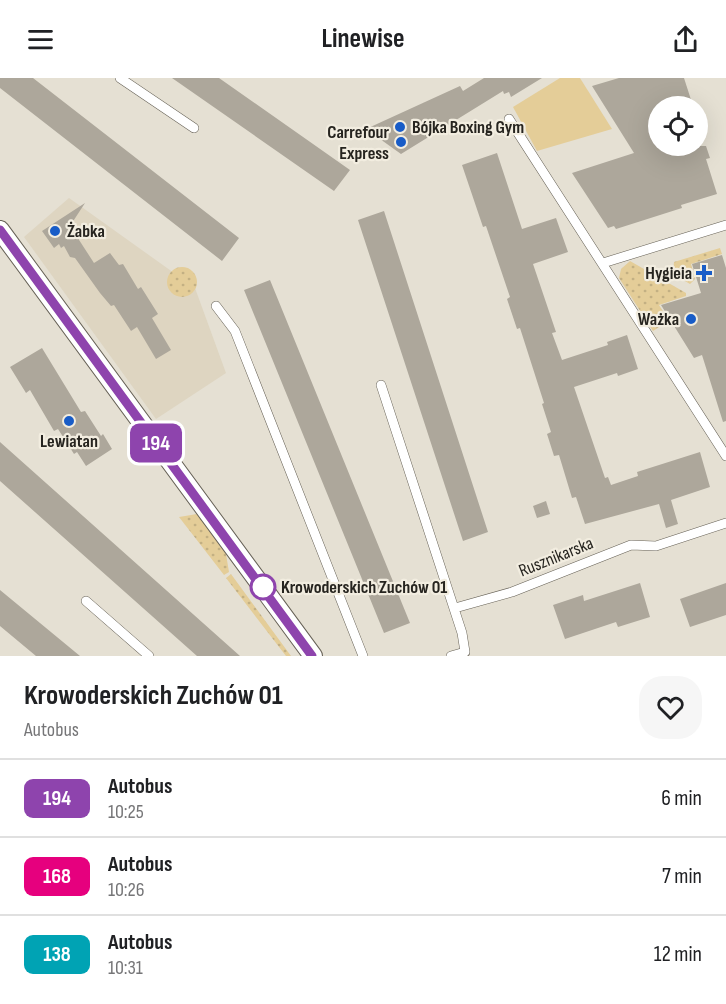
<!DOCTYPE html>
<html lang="pl">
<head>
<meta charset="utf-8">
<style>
	:root { --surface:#fff; --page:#f6f6f6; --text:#202124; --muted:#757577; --line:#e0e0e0 }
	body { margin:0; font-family:"Sofia Sans Condensed",sans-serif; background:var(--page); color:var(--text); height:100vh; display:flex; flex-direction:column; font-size:22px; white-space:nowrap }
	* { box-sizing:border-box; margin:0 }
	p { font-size:20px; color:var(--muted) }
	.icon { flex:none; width:33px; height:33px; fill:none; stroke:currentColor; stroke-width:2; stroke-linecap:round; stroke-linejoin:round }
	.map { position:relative; height:578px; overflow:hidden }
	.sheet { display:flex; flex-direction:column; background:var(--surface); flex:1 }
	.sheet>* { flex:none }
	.badge { padding:0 12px; border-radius:9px; font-size:21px; line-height:39px }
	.fabs { position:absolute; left:648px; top:18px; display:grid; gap:12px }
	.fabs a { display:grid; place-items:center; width:60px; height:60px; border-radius:50%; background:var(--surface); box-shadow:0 6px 24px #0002; font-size:30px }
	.map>.badge { position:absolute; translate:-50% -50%; box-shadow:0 0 0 3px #fff }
	.round { display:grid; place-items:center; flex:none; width:63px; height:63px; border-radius:24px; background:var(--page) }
	.overview { display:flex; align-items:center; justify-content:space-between; height:102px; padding:0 24px }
	h1 { font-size:28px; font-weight:700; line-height:45px }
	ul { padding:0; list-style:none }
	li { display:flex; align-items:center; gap:18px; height:78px; padding:0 24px; border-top:2px solid var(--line) }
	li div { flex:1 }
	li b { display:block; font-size:22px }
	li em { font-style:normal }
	li .badge { min-width:66px; font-weight:700; text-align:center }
	header { display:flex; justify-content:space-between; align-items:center; height:78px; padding:0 24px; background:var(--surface); font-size:27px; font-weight:700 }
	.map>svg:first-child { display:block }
	.built { fill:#ded5c1 }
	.grass { fill:url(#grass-dots) }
	.park { fill:#e4cd98 }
	.building { fill:#ada79b }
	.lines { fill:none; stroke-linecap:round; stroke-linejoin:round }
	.service-casing { stroke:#666156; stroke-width:10 }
	.minor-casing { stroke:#666156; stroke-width:20 }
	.service { stroke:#fff; stroke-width:9 }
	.minor { stroke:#fff; stroke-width:18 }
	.line-casing { stroke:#fff; stroke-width:14 }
	.line { stroke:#8e44ad; stroke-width:9 }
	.poi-dot { fill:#185cc7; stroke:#f2ede0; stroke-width:2 }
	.stop-dot { fill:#fff; stroke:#8e44ad; stroke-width:3 }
	.labels { text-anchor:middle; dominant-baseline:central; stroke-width:4.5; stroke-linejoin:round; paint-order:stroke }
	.poi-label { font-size:18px; font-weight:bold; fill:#26241f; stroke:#f2ede0; text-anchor:end }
	.street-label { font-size:18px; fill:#26241f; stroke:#f2ede0 }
	.stop-label { font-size:18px; font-weight:bold; fill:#26241f; stroke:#f2ede0; text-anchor:start }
</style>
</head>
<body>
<header><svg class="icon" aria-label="menu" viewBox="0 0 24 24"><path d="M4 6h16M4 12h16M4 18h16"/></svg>Linewise<svg class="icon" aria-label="share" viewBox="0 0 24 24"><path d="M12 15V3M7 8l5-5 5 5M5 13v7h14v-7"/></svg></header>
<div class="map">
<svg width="726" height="578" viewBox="0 0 726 578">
	<defs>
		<pattern id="grass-dots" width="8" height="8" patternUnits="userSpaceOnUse" patternTransform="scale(1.5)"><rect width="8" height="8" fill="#e4cd98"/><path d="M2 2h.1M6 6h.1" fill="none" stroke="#c3b083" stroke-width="1.8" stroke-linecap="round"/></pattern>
	</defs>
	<rect width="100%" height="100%" fill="#e5e0d3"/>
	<!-- built -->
	<path class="built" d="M69 120 195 210 226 295 156 341 24 159Z"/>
	<!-- grass -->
	<path class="grass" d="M720 170 722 176 691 186 695 201 690 206 673 196 674 184Z
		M630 183 686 215V218L659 227 669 243 653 253 619 200 621 191Z
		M167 204a15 15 0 1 1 30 0a15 15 0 1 1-30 0Z
		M197 436 226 476 229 494 224 497 179 439Z
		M231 496 291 578H286L226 500Z"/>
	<!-- park -->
	<path class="park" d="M560 0H580L612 51 537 73 513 29Z"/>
	<!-- building -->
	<path class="building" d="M0 0H33L239 160 222 183 0 10Z
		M172 0H219L350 92 334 113Z
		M484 0H542L511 19 509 14 504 16 503 13 401 76 366 51 460 8 463 13Z
		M619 0H684L693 28H658V68H706L710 80 706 81 717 116 681 127 682 130 616 151 614 148 608 150 572 95 634 75 592 8Z
		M497 75 522 151 556 140 568 174 533 186 556 254 552 255 562 282 608 267 607 264 627 257 638 291 618 298 617 295 574 309 605 400 608 399 611 407 638 398 637 394 700 374 710 409 671 422 678 446 666 450 659 426 585 446 576 419 572 420 559 377 554 378 547 356 551 354 542 326 544 325 520 250 517 251 507 221 510 219 486 148 483 149 462 87Z
		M85 125 70 148 94 185 110 175 119 187 123 186 138 211 141 209 158 236 152 240 171 272 156 281 137 249 131 253 114 227 111 228 100 215 75 180 70 179 64 168 61 170 59 166 54 170 42 153Z
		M384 133 488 454 463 463 358 142Z
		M722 177 726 190V343L723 344 702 277 694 280 661 227 701 215 692 186Z
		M270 202 410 545 384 555 244 212Z
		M42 270 81 334 85 333 101 358 103 356 112 371 86 388 77 374 74 376 58 351 54 353 30 312 26 315 10 289Z
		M0 364 240 578H197L0 403Z
		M546 423 550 436 537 440 533 428Z
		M640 505 650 539 618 549 616 544 565 561 553 527 583 517 584 523Z
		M726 505V537L690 549 680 521Z
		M0 512 80 578H36L0 548Z"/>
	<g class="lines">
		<defs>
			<path id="service" d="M120 0 194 50
				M509 41 726 378
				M603 185 726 147
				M216 228 235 253 363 578
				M381 307 462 555 465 574 451 578
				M86 523 149 578
				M455 530 512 514 631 467 656 468 726 445"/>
			<path id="minor" d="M0 152 313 578"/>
		</defs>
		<!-- service casing -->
		<use href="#service" class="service-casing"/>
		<!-- minor casing -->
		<use href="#minor" class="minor-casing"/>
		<!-- service -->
		<use href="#service" class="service"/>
		<!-- minor -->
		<use href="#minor" class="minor"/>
	</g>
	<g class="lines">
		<defs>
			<path id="line" d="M0 152 312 578"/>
		</defs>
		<!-- line casing -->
		<use href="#line" class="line-casing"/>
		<!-- line -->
		<use href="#line" class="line"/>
	</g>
	<!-- markers -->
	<g class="poi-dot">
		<circle cx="400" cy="49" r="6"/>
		<circle cx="401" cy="64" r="6"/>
		<circle cx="55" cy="153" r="6"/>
		<path d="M701 186h6v6h6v6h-6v6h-6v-6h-6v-6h6z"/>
		<circle cx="691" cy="241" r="6"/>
		<circle cx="69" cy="343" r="6"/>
	</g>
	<circle class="stop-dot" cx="263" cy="509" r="12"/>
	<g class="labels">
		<!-- poi labels -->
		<g class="poi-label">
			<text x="412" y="49" text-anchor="start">Bójka Boxing Gym</text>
			<text x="389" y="54">Carrefour<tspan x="389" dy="21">Express</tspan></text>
			<text x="67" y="153" text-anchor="start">Żabka</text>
			<text x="692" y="195">Hygieia</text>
			<text x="679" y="241">Ważka</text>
			<text x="69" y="363" text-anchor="middle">Lewiatan</text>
		</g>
		<!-- street labels -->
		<g class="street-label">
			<text transform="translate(556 479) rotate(-22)">Rusznikarska</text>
		</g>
		<!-- stop labels -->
		<g class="stop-label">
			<text x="281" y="509">Krowoderskich Zuchów 01</text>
		</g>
	</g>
</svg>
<div class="fabs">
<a><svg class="icon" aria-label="locate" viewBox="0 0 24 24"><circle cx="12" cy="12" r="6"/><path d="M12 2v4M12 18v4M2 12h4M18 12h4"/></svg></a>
</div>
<b class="badge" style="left:156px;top:365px;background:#8e44ad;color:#fff">194</b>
</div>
<section class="sheet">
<div class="overview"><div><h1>Krowoderskich Zuchów 01</h1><p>Autobus</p></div><a class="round"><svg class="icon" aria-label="heart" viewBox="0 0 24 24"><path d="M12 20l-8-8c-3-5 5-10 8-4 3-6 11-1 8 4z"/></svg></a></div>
<ul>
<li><span class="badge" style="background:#8e44ad;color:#fff">194</span><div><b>Autobus</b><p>10:25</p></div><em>6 min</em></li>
<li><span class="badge" style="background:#e6007e;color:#fff">168</span><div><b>Autobus</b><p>10:26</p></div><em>7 min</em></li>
<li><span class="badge" style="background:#00a3b4;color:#fff">138</span><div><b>Autobus</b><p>10:31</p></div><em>12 min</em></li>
</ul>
</section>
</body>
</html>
